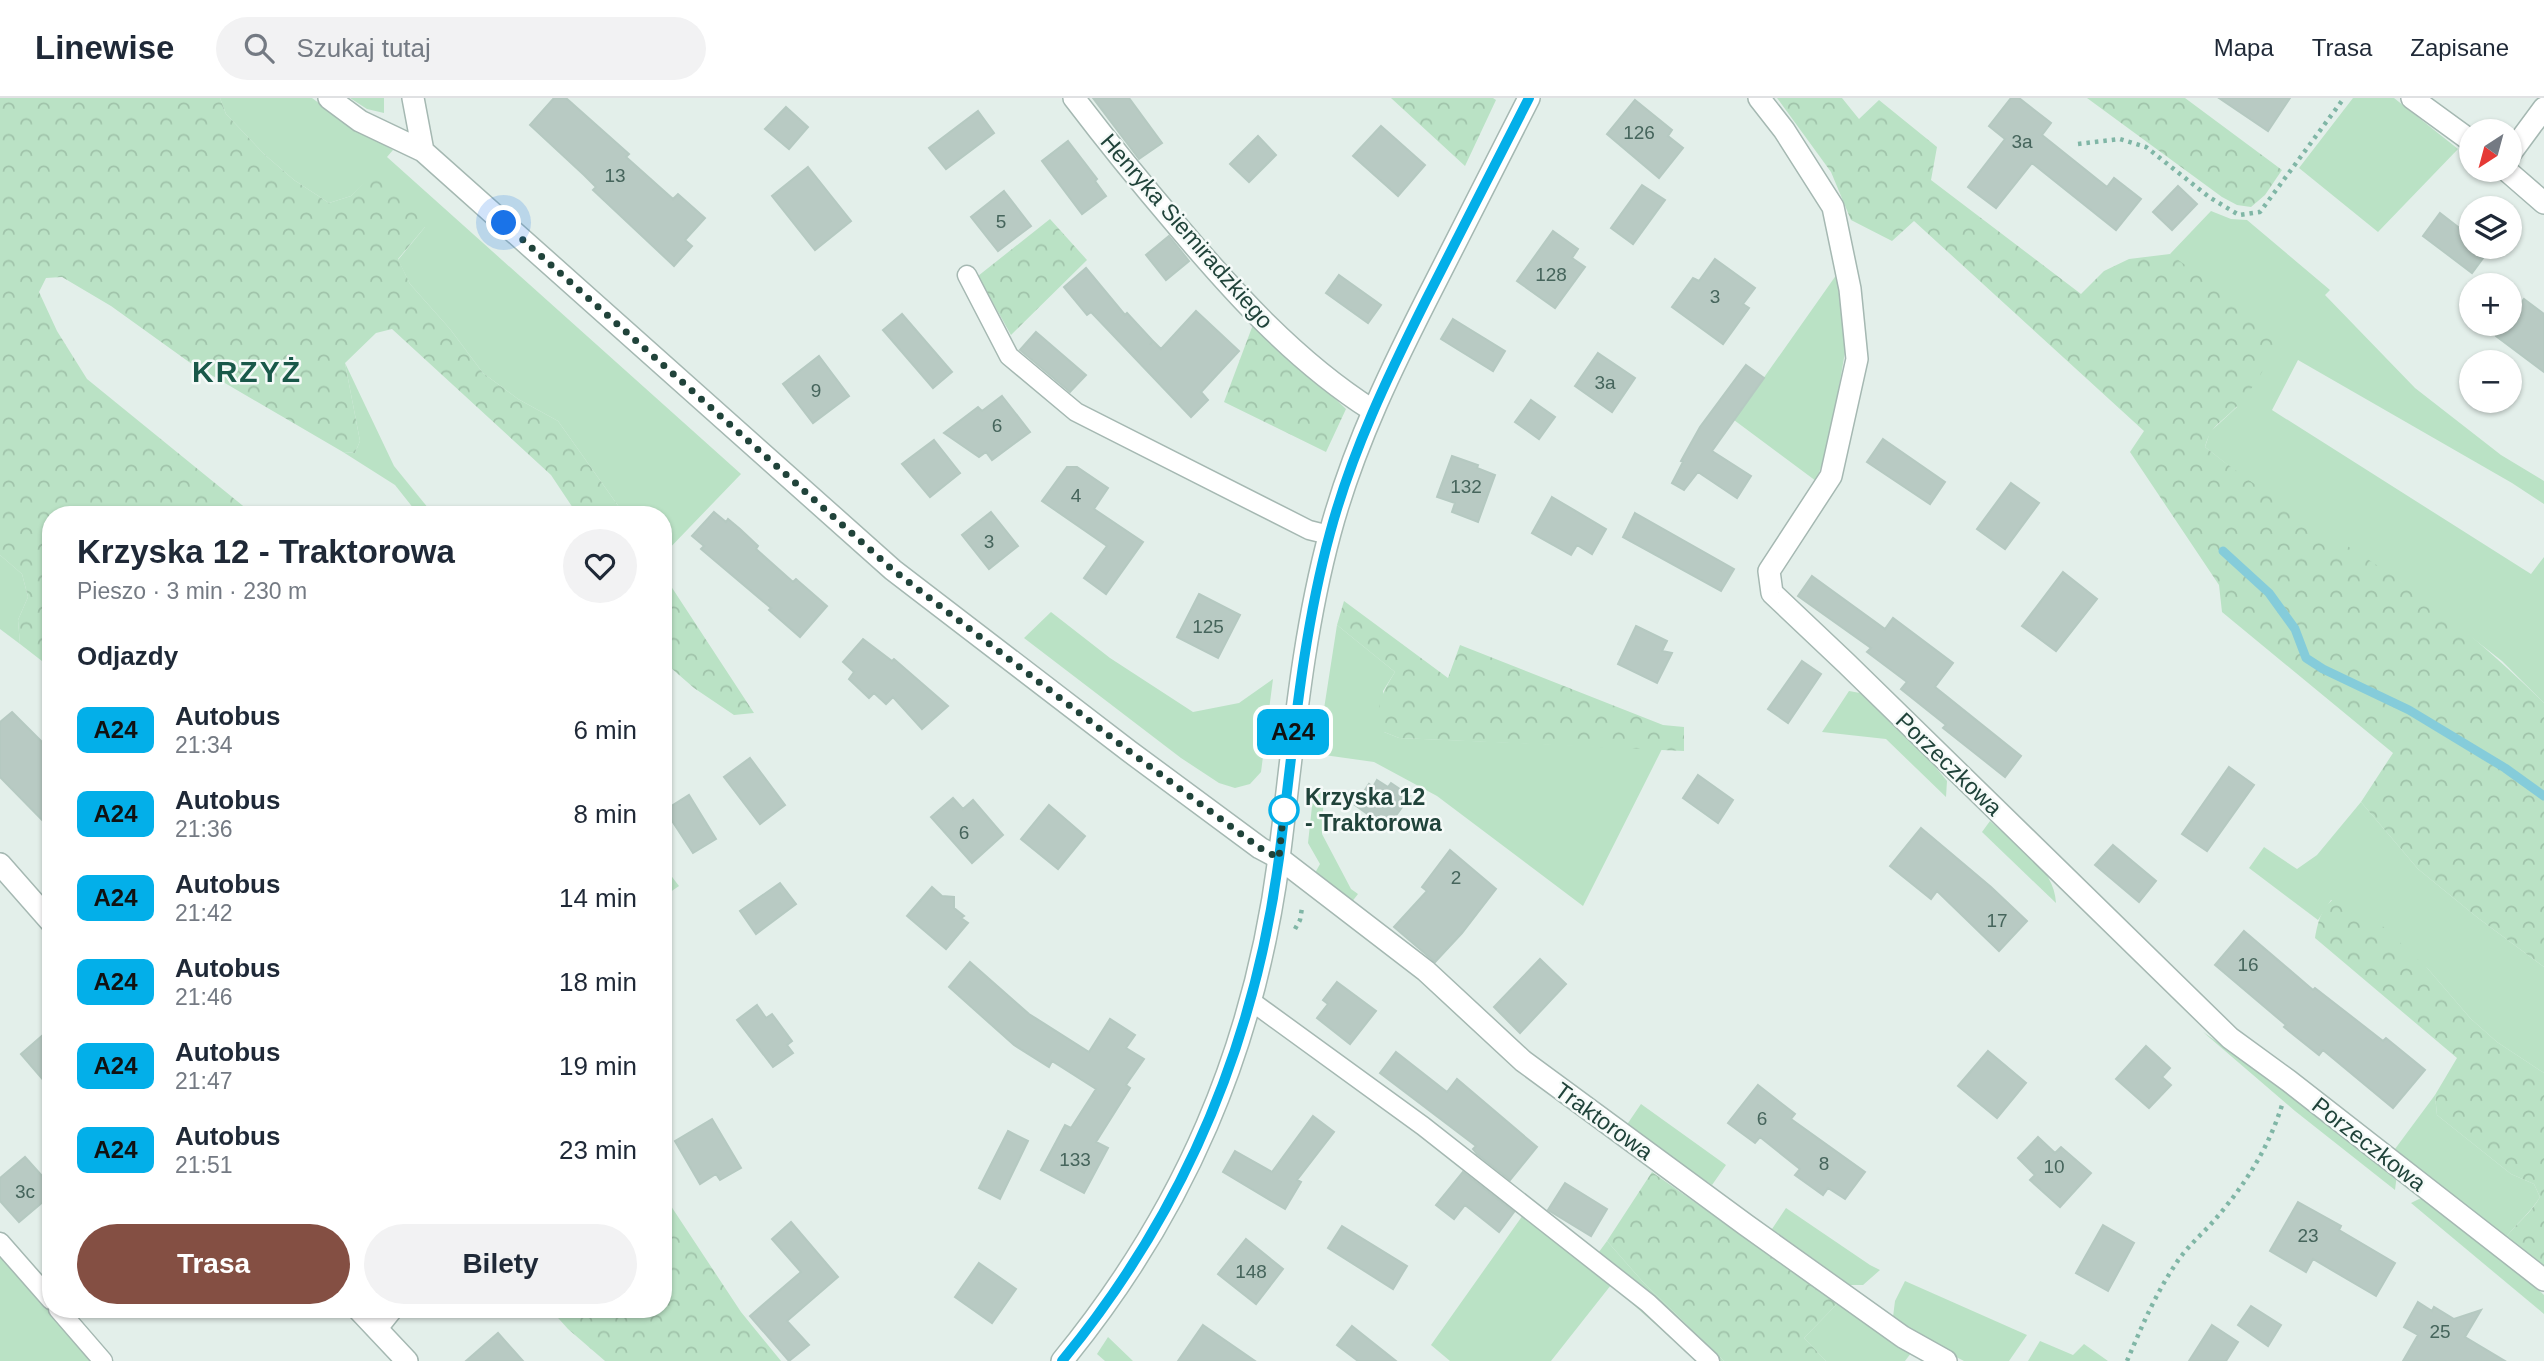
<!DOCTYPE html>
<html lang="pl">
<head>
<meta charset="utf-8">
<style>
	:root { --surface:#fff; --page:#f2f2f3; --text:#1f2937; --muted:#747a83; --line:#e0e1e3; --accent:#844f43 }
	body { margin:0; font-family:Arial,sans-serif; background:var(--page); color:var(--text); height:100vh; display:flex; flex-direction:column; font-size:26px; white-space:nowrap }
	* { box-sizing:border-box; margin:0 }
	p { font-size:23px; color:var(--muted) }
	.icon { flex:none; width:38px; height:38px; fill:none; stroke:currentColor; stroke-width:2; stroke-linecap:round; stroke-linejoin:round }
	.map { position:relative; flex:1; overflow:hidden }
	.details { position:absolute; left:42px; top:408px; width:630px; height:812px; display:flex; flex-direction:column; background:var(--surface); border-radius:28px; box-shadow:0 2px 5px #0004 }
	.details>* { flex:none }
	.badge { padding:0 14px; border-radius:10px; font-size:24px; line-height:46px }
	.needle { width:46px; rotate:216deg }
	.controls { position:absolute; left:2459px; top:21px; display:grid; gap:14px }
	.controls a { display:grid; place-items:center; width:63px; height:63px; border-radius:50%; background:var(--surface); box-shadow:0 2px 5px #0004; font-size:35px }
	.you { position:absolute; width:35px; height:35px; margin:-18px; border:5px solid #fff; border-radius:50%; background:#1a73e8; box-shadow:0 0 0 10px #1a73e833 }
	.map>.badge { position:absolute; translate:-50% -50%; box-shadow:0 0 0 4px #fff }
	h2 { padding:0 35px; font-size:26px; line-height:63px }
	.round { display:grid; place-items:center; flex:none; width:74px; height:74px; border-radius:37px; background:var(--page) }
	.summary { display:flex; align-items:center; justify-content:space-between; height:119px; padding:0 35px }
	h1 { font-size:33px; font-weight:600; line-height:52px }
	.cta { display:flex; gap:14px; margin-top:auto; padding:14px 35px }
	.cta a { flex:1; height:80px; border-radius:42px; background:var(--accent); color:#fff; font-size:28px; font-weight:600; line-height:80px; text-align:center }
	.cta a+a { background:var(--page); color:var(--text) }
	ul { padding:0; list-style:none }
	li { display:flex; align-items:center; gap:21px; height:84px; padding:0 35px }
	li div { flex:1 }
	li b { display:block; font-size:26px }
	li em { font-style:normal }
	li .badge { min-width:77px; font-weight:700; text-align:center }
	header { display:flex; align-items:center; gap:42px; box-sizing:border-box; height:98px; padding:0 35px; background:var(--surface); border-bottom:2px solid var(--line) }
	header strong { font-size:33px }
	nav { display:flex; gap:38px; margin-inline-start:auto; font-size:24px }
	.search { width:490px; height:63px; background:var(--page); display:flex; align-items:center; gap:18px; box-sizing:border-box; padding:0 24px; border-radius:38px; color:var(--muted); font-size:26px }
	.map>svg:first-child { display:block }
	.green { fill:#bae2c5 }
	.forest { fill:url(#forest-crowns) }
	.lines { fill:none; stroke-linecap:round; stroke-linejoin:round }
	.stream { stroke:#85ccda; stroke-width:9 }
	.building { fill:#b8cac3; stroke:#b5c9c1; stroke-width:2 }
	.service-casing { stroke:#a5b8b2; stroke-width:21 }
	.minor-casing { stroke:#a5b8b2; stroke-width:24 }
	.tertiary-casing { stroke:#a5b8b2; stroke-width:24 }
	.path { stroke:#80b6a6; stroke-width:4.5; stroke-dasharray:3.5 5; stroke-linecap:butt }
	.service { stroke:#fff; stroke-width:18 }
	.minor { stroke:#fff; stroke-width:21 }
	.tertiary { stroke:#fff; stroke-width:21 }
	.line-casing { stroke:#fff; stroke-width:16 }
	.line { stroke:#03afe9; stroke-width:10 }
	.walk { stroke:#20433a; stroke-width:7; stroke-dasharray:0 12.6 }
	.stop-dot { fill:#fff; stroke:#03afe9; stroke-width:3.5 }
	.labels { text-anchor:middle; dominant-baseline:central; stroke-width:5; stroke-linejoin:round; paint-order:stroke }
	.number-label { font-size:19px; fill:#46655c }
	.street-label { font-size:23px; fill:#20433a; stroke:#f5faf8 }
	.stop-label { font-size:23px; font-weight:bold; fill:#20433a; stroke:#f5faf8; text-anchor:start }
	.district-label { font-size:30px; font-weight:bold; letter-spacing:2px; fill:#195849; stroke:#f5faf8 }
</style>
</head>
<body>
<header>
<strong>Linewise</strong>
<div class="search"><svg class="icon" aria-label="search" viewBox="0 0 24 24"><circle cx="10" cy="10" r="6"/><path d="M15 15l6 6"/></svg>Szukaj tutaj</div>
<nav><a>Mapa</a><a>Trasa</a><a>Zapisane</a></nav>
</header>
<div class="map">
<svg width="2544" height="1263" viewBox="0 0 2544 1263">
	<defs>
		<pattern id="forest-crowns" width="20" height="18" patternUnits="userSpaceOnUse" patternTransform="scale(1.75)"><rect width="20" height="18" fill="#bae2c5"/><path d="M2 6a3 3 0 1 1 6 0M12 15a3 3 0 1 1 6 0" fill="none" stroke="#a0c3aa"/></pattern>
	</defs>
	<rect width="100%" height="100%" fill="#e3efea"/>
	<!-- green -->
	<path class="green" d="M220 0H312L350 28 393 52 387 59 741 376 663 457V416H624L558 323 518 301 483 275 450 231 410 186 398 162 425 129 370 80 351 98 329 105 294 82 265 57 226 16Z
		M350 0H384V15L367 11Z
		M2353 0H2394L2458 51 2378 134 2299 70Z
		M2211 113 2231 121 2247 122 2330 192 2325 197 2415 290 2501 357 2544 383V406L2512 385 2298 262 2272 312 2531 476 2544 459V605L2502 563 2398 482 2257 390 2205 349 2210 334 2237 309 2170 156Z
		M1837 176 1845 254 1829 347 1816 383 1734 322Z
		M345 265 394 368 433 416H418L395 387 343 354 355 355 360 343Z
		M0 457 22 476 28 499 18 522 20 546 0 531Z
		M1051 514 1110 560 1193 614 1239 605 1273 581 1261 674 1250 686 1235 690 1219 685 1181 660 1024 540Z
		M1337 527 1395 574 1383 593 1384 634 1399 640 1662 651 1583 808 1437 698 1374 664 1317 656Z
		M1849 593 1860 595 1924 655 1947 683 1946 699 1886 641 1822 634Z
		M1314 690 1324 691 1322 736 1351 791 1358 796 1351 805 1315 775 1320 766 1308 745Z
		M2361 704 2418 771 2478 820 2544 869V975L2497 944 2471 921 2428 871 2331 802 2318 822 2249 770 2264 749 2297 771 2317 757Z
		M1990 723C2015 746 2054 768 2056 805L1982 734Z
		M663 767 679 788 663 799Z
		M2203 934 2301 1002 2397 1076 2395 1092 2295 1013Z
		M2435 997 2437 1017 2511 1076 2534 1086 2540 1099C2531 1114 2517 1125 2506 1139L2395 1051Z
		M1641 1006 1726 1067 1712 1087 1626 1028Z
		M2432 1100 2498 1154 2544 1197V1216L2411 1105 2419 1101Z
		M1786 1110 1870 1167 1880 1172 1863 1187H1850L1772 1131Z
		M1523 1117 1588 1169 1607 1143 1643 1184 1724 1263H1697L1611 1187 1551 1263H1450L1431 1247Z
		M0 1156 92 1263H0Z
		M1905 1183 2027 1237 2009 1263H1964L1927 1244 1893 1219 1895 1203Z
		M1838 1205 1911 1255 1905 1263H1826L1804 1240Z
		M1108 1239 1133 1263H1105L1097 1256Z
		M2040 1243 2073 1257 2084 1246 2108 1263H2028Z"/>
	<!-- forest -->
	<path class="forest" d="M0 0H220L226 16 265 57 294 82 329 105 351 98 369 80 382 79 425 114V129L398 161 410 186 450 231 483 275 518 301 558 323 624 416H577L551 377 392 231 376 235 345 265 360 343 355 355 343 354 189 264 111 208 62 179 46 180 39 194 57 233 87 281 253 416H51V570L20 546 18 522 28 499 22 476 0 457Z
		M1391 0H1493L1496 2 1465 68Z
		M1777 0H1842L1859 21 1879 2 1937 49 1931 82 2081 196 2104 173 2129 161 2170 156 2263 223 2275 247C2266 270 2254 289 2238 307 2223 324 2211 326 2205 349 2266 398 2332 437 2396 480 2449 517 2498 560 2544 605V869L2478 820 2418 771 2361 704 2393 655 2222 514 2219 487 2130 354 2144 333 1914 123 1892 143 1851 122 1831 74Z
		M2087 0H2185L2282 72 2265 97 2251 109 2237 107 2222 99Z
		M1050 121 1087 162 1011 237 978 178Z
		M1254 224 1346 311 1326 354 1224 304Z
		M663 477V476L754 615 734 617 694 590 663 563Z
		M1344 503 1448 580 1460 547 1663 627 1684 629V653L1399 640 1384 634C1373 611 1382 595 1395 574L1337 527Z
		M2339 798 2374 820 2428 871 2471 921 2497 944 2544 975V1169L2506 1139C2517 1125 2531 1115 2540 1099L2534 1086 2511 1076 2437 1017 2435 997 2457 960 2315 840C2318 823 2322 806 2339 798Z
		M1652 1074 1838 1205 1804 1240 1826 1263H1724L1643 1184 1607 1143Z
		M663 1096 741 1214 781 1263H605L568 1231 550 1211H663Z"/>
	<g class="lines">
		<!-- stream -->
		<path class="stream" d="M2223 453 2269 495 2295 531 2306 560 2323 571 2409 612 2505 670 2544 698"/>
	</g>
	<!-- building -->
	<path class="building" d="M554 0H566L629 56 626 59 673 101 678 96 705 120 685 142 692 148 674 168 593 92 596 89 584 77 530 27Z
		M1093 0H1129L1162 45 1139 61Z
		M2011 0H2019L2051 25 2042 37 2107 89 2114 80 2141 101 2116 132 2032 65 1996 110 1968 89 2005 41 1989 28Z
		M2219 0H2290L2268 33Z
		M1635 2 1672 32 1668 38 1683 50 1659 80 1607 36Z
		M786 9 808 29 789 51 765 31Z
		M978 13 994 35 946 71 929 50Z
		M1381 28 1425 67 1398 98 1353 58Z
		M1258 38 1276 57 1249 84 1230 66Z
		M1068 43 1097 81 1095 83 1106 98 1082 116 1042 63Z
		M808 69 851 123 815 152 772 98Z
		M1642 87 1665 102 1633 146 1611 130Z
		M2178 88 2197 106 2172 132 2153 114Z
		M1004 93 1031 128 998 153 971 119Z
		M2440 115 2471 139V149H2484L2489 152 2472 175 2423 138Z
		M1553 133 1578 151 1572 160 1585 169 1555 210 1517 183Z
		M1169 138 1189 163 1166 182 1146 157Z
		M1715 161 1755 190 1743 206 1749 210 1723 246 1672 209 1693 180 1699 183Z
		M1086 170 1125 217 1127 215 1153 243 1150 247 1153 243 1161 251 1196 213 1239 253 1201 294 1208 302 1191 319 1091 214 1087 217 1064 189Z
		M1339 177 1381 207 1368 225 1326 195Z
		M2524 201 2544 216V274L2496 238 2505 226H2510V220Z
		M902 216 952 274 933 290 883 232Z
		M1453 221 1505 253 1493 273 1441 241Z
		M1036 234 1086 277 1070 294 1020 252Z
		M1598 255 1635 280 1612 314 1575 288Z
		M819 258 849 298 813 325 783 286Z
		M1746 267 1764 280 1712 353 1751 378 1737 400 1698 374 1684 392 1672 385 1683 364 1681 363 1700 329Z
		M1002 298 1030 334 992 362 986 354 979 359 944 335 978 309 982 313Z
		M1531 302 1555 319 1539 341 1515 324Z
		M1883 341 1945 384 1930 406 1867 364Z
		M934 342 960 375 930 399 902 366Z
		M1452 358 1478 367 1477 370 1495 377 1478 424 1452 414 1455 405 1437 399Z
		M1067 369H1077L1108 390 1094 411 1143 444 1106 496 1084 480 1107 448 1042 403Z
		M2011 385 2039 405 2005 451 1977 431Z
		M1552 399 1606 431 1592 456 1577 447 1571 457 1532 435Z
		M714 414 726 424 728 421 740 431 758 448 756 451 793 484 796 481 827 508 800 539 769 512 771 510 701 451 704 448 692 438Z
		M991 414 1018 448 989 471 962 437Z
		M1635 415 1734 471 1721 493 1623 439Z
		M2063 474 2097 501 2056 553 2022 528Z
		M1812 478 1885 531 1893 520 1953 565 1935 589 2021 658 2005 679 1943 630 1946 627 1901 591 1907 584 1867 554 1871 550 1798 498Z
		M1199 496 1240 517 1218 560 1177 539Z
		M1636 528 1667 543 1662 553 1672 555 1657 585 1618 566Z
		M863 541 892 563 894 561 948 608 922 631 893 599 886 606 874 595 869 600 849 581 854 574 843 564Z
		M1802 563 1821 576 1788 625 1768 611Z
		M12 614 51 653V731L0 679V624Z
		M750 660 785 707 760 726 724 679Z
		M2229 669 2254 687 2207 753 2182 736Z
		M1698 677 1733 702 1718 725 1683 700Z
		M1377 682 1388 689 1391 685 1410 698 1387 730 1355 707 1369 686 1373 689Z
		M689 697 716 741 693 755 665 712Z
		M953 700 963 711 973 702 1003 737 972 765 931 719Z
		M1049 707 1085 738 1058 771 1021 741Z
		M1921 730 1991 789 2027 823 1999 853 1937 793 1931 801 1890 768Z
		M2113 747 2156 783 2139 804 2095 767Z
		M1450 752 1496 791 1462 835 1435 864 1394 829 1427 793 1422 789Z
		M780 785 796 806 756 836 740 813Z
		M932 789 942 798 954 799V810L964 818 961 820 968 825 946 851 907 818Z
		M2244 833 2313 892 2315 890 2383 943 2386 940 2425 972 2393 1010 2323 952 2319 957 2284 929 2286 927 2215 867Z
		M1540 861 1566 886 1520 935 1494 909Z
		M970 864 1029 916 1089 954 1110 921 1135 937 1126 950 1144 961 1126 987 1130 990 1096 1044 1108 1050 1084 1095 1041 1072 1065 1027 1071 1030 1096 991 1052 963 1049 969 1014 947 949 889Z
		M1337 884 1376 913 1350 946 1317 920 1328 906 1323 902Z
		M757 907 766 920 772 916 792 943 787 947 793 955 773 969 737 922Z
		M51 930V991L21 956Z
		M2146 948 2170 970 2162 979 2171 987 2149 1010 2116 981Z
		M1988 953 2026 985 1997 1020 1958 988Z
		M1396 954 1447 994 1457 981 1537 1049 1510 1082 1477 1056 1473 1051 1476 1048 1380 975Z
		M1758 987 1795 1016 1791 1021 1865 1074 1845 1101 1828 1090 1823 1097 1795 1077 1800 1071 1760 1039 1755 1045 1728 1025Z
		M1313 1018 1334 1034 1297 1082 1301 1084 1285 1111 1223 1074 1235 1053 1272 1074Z
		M712 1021 741 1070 720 1082 716 1076 700 1086 675 1043Z
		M1008 1033 1028 1043 1000 1101 979 1090Z
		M2038 1039 2055 1055 2061 1049 2091 1075 2060 1109 2030 1082 2035 1077 2018 1060Z
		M25 1059 51 1088V1097L19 1124 0 1103V1080Z
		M1463 1074 1514 1114 1499 1134 1465 1107 1454 1121 1436 1107Z
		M1565 1085 1607 1111 1591 1138 1548 1112Z
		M2298 1104 2341 1128 2339 1132 2395 1165 2376 1198 2313 1161 2306 1174 2270 1153Z
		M791 1124 838 1179 787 1223 809 1247 789 1263 750 1218 801 1174 772 1141Z
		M2103 1127 2134 1145 2108 1193 2076 1175Z
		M1342 1128 1407 1168 1393 1191 1328 1150Z
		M1246 1141 1283 1171 1256 1206 1218 1176Z
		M979 1165 1016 1191 992 1225 955 1199Z
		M2418 1204 2432 1213 2434 1209 2454 1221 2481 1212 2465 1239 2505 1263H2403L2418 1237 2404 1229Z
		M2251 1208 2281 1227 2268 1248 2238 1227Z
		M1203 1227 1255 1263H1178Z
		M2212 1227 2238 1244 2226 1263H2189Z
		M1352 1228 1396 1263H1358L1337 1247Z
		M498 1235 523 1263H466Z"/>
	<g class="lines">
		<defs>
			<path id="service" d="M967 177 1009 258 1076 314 1309 432 1329 437
				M1251 903 1423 1028 1648 1205 1710 1263
				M0 1144 51 1202
				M58 1211 103 1263
				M378 1231 394 1211"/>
			<path id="minor" d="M329 0 360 23 423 53 893 472 1129 653 1260 750 1279 760 1426 873 1523 963 1746 1127 1903 1239 1946 1263
				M413 0 423 53
				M1074 0C1106 42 1140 84 1175 125 1233 194 1295 263 1372 312
				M1759 0 1784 32 1833 109 1850 191 1857 261 1831 378 1769 473 1772 495 1846 565 2230 940 2289 983 2544 1182
				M2412 0 2471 43
				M2510 56 2544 10
				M2506 72 2544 105
				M0 766 51 824
				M358 1211 407 1263"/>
			<path id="tertiary" d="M1062 1263C1184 1114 1254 951 1279 760 1293 652 1301 542 1330 435 1354 346 1394 265 1436 183 1467 122 1498 61 1529 0"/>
		</defs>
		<!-- service casing -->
		<use href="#service" class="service-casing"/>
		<!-- minor casing -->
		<use href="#minor" class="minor-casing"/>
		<!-- tertiary casing -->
		<use href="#tertiary" class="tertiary-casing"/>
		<!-- path -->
		<path class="path" d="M2078 46 2120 41 2146 49 2209 99 2239 117 2260 114 2344 0
			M1295 831 1300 822 1302 810
			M2127 1263C2141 1230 2155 1197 2175 1167 2186 1149 2204 1135 2218 1118 2246 1085 2269 1049 2282 1007"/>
		<!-- service -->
		<use href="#service" class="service"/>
		<!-- minor -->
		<use href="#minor" class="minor"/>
		<!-- tertiary -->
		<use href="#tertiary" class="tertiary"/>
	</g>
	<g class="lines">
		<defs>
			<path id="line" d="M1062 1263C1183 1116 1254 949 1279 760 1293 652 1301 542 1330 435 1352 353 1388 278 1426 202 1460 134 1495 67 1529 0"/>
		</defs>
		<!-- line casing -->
		<use href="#line" class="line-casing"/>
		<!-- line -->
		<use href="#line" class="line"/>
		<!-- walk -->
		<path class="walk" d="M504 125 893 472 1129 653 1260 750 1279 760 1284 709V712"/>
	</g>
	<!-- markers -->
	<circle class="stop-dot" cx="1284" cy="712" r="14"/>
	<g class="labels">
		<!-- number labels -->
		<g class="number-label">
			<text x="1639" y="34">126</text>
			<text x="2022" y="43">3a</text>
			<text x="615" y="77">13</text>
			<text x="1001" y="123">5</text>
			<text x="1551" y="176">128</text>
			<text x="1715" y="198">3</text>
			<text x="1605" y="284">3a</text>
			<text x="816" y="292">9</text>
			<text x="997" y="327">6</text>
			<text x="1466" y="388">132</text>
			<text x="1076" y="397">4</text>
			<text x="989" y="443">3</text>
			<text x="1208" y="528">125</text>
			<text x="964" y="734">6</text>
			<text x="1456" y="779">2</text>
			<text x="1997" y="822">17</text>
			<text x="2248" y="866">16</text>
			<text x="1762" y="1020">6</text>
			<text x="1075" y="1061">133</text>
			<text x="1824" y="1065">8</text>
			<text x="2054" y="1068">10</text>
			<text x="25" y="1093">3c</text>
			<text x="2308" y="1137">23</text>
			<text x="1251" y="1173">148</text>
			<text x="2440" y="1233">25</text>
		</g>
		<!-- street labels -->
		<g class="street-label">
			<text transform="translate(1187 133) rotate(49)">Henryka Siemiradzkiego</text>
			<text transform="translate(1949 666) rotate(44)">Porzeczkowa</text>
			<text transform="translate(1604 1023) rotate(36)">Traktorowa</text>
			<text transform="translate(2369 1046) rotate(38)">Porzeczkowa</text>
		</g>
		<!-- stop labels -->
		<g class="stop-label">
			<text x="1305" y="699">Krzyska 12<tspan x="1305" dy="26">- Traktorowa</tspan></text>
		</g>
		<!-- district labels -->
		<g class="district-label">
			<text x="247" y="273">KRZYŻ</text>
		</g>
	</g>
</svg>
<div class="controls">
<a><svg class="needle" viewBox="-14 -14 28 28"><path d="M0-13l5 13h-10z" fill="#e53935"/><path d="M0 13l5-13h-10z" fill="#747a83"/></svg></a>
<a><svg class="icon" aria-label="layers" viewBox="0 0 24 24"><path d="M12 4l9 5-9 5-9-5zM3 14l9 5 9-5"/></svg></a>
<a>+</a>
<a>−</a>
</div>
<div class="you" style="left:504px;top:125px"></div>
<b class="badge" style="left:1293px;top:634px;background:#03afe9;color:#111">A24</b>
<section class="details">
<div class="summary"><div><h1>Krzyska 12 - Traktorowa</h1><p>Pieszo · 3 min · 230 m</p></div><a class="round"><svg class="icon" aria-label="heart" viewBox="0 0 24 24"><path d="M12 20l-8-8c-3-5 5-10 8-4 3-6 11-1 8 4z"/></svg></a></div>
<h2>Odjazdy</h2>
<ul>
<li><span class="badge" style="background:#03afe9;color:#111">A24</span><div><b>Autobus</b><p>21:34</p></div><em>6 min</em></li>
<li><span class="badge" style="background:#03afe9;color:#111">A24</span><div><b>Autobus</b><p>21:36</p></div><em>8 min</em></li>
<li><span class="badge" style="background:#03afe9;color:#111">A24</span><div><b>Autobus</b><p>21:42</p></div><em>14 min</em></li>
<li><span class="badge" style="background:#03afe9;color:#111">A24</span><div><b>Autobus</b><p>21:46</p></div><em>18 min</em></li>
<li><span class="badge" style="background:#03afe9;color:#111">A24</span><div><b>Autobus</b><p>21:47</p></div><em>19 min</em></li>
<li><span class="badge" style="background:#03afe9;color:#111">A24</span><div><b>Autobus</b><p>21:51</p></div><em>23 min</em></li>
</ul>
<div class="cta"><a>Trasa</a><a>Bilety</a></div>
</section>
</div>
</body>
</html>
